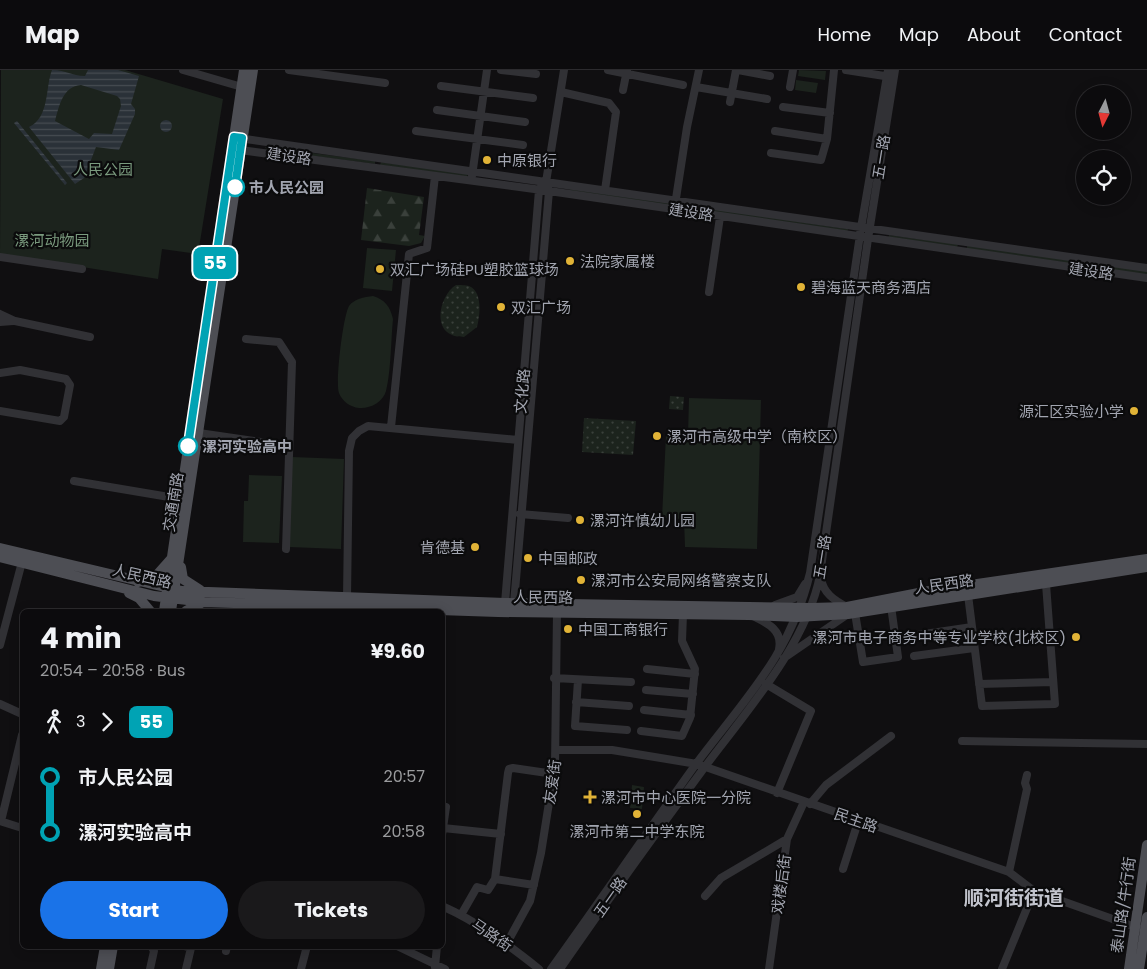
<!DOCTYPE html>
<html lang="en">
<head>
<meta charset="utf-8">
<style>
	:root { --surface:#0c0b0d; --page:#1a191b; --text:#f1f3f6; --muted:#9a9b9d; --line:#2c2b2e; --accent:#1a73e8 }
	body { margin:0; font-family:Poppins,"Noto Sans SC",sans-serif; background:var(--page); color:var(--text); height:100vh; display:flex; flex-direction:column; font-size:19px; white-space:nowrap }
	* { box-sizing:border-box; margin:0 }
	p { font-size:16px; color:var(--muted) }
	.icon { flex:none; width:28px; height:28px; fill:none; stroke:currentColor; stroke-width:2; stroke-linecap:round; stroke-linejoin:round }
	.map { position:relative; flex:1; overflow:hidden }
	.side { position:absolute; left:20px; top:539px; width:425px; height:340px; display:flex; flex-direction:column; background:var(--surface); border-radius:8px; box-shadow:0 2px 12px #0003,0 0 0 1px var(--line) }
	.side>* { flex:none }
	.badge { padding:0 10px; border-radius:8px; font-size:18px; line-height:32px }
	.needle { width:32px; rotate:186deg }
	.controls { position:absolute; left:1076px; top:15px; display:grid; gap:10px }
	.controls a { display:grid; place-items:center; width:55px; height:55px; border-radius:50%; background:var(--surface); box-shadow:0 2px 12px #0003,0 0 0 1px var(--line); font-size:25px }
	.map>.badge { position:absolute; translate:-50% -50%; box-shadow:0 0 0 2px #fff }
	.legs { display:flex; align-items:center; gap:8px; height:55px; padding:0 20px; font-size:16px }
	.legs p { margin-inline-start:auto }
	.overview { display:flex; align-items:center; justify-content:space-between; height:85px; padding:0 20px }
	h1 { font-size:28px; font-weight:700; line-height:38px }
	.action { display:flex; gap:10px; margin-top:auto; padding:10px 20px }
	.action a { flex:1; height:58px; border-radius:30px; background:var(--accent); color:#fff; font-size:20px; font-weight:700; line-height:58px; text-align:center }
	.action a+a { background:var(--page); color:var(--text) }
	ul { padding:0 20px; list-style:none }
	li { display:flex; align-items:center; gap:18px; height:55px; font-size:19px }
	li i { display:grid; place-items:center; width:8px; height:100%; margin:0 6px; background:currentColor }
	li i::after { content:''; width:12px; height:12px; margin:-6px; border:4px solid; border-radius:50%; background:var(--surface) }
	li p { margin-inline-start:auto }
	li:first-child i { background:linear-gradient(#0000 50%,currentColor 0) }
	li:last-child i { background:linear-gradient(currentColor 50%,#0000 0) }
	header { display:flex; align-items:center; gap:30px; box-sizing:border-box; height:70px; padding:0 25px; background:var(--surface); border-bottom:1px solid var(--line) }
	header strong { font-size:24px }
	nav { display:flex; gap:28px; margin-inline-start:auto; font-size:18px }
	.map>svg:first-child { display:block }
	.green { fill:#1c231d }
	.forest { fill:url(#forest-firs) }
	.garden { fill:url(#garden-dots) }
	.water { fill:url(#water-rules); fill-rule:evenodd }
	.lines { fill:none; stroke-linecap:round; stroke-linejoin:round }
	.minor { stroke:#313135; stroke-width:8 }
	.major { stroke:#4d4e54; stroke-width:10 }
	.line-1-casing { stroke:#fff; stroke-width:11 }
	.line-1 { stroke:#00a3b4; stroke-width:8 }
	.poi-dot { fill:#e1b337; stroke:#0b0b0c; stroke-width:2 }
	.stop-1-dot { fill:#fff; stroke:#00a3b4; stroke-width:2.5 }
	.labels { text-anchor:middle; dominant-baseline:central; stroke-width:4.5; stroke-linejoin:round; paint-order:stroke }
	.street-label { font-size:15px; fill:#a2a5b0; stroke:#0b0b0c }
	.poi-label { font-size:15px; fill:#a2a5b0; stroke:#0b0b0c; text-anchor:start }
	.park-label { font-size:15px; fill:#7a9a7e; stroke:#0b0b0c }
	.stop-label { font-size:15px; font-weight:bold; fill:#a2a5b0; stroke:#0b0b0c; text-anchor:start }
	.district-label { font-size:20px; font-weight:bold; fill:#c2c4cd; stroke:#0b0b0c }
</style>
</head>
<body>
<header>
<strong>Map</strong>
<nav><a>Home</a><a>Map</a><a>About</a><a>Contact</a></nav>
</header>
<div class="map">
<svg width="1147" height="899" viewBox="0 0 1147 899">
	<defs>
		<pattern id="forest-firs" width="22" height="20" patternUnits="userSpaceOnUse" patternTransform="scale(1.25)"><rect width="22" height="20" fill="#1c231d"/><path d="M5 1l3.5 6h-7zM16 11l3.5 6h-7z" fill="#3a403b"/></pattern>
		<pattern id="garden-dots" width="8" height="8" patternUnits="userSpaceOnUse" patternTransform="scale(1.25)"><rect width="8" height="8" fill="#1c231d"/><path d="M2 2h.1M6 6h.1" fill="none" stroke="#3a403b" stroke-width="1.8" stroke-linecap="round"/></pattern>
		<pattern id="water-rules" width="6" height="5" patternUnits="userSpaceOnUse" patternTransform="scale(1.25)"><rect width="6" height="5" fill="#2a3138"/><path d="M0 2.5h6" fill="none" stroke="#464c52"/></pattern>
	</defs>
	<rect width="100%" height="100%" fill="#100f11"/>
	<!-- green -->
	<path class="green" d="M1 0H125L223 29 198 184 162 179 158 209 0 184Z
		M799 0 826 1 825 10 798 6Z
		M796 10 818 13 816 23 795 20Z
		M265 77 375 91V94L267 80Z
		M381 92 468 104 467 107 380 95Z
		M570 118 673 133V137L569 122Z
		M679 134 848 159 847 163 678 137Z
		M889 165 958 174 957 178 888 169Z
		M967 175 1094 194V198L967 179Z
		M367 178 396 180 392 221 363 218Z
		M1101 194 1147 201V205L1101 199Z
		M373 226C385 230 390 236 393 249 391 269 391 302 386 321 383 332 370 339 359 338 350 337 342 331 339 323 335 313 343 246 349 236 354 229 364 227 373 226Z
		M689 328 761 330 757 479 685 477 684 449 662 448 666 365 688 366Z
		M292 387 344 389 341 479 289 477Z
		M249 405 282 406 279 473 243 472 244 431H248Z
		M632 715 644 717 642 739 630 738Z"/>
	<!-- forest -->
	<path class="forest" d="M367 118 424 127 419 165 425 166 421 173 409 176 361 170Z"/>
	<!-- garden -->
	<path class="garden" d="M456 215C460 215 466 215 469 216 483 222 480 245 477 257L464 267C460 266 455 267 452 265 432 257 441 224 456 215Z
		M670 326 684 327 683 340 669 339Z
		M584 348 636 351 633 385 582 382Z"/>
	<!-- water -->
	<path class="water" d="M52 0C67 0 71 6 85 6L88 0H118L139 6 131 34 135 39V44L119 80 96 77 84 108 75 114 29 57C50 47 45 18 52 0ZM81 15 117 26 120 29 121 36 112 64 94 63 89 69 55 51C59 36 63 16 81 15Z
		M160 56a6 6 0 1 1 12 0a6 6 0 1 1-12 0Z
		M17 51 67 113 65 115 14 53Z"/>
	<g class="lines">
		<!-- minor -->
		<path class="minor" d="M183 0 242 17
			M289 0 385 13
			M501 0 536 4
			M608 0 683 15
			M738 0 770 6
			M846 0 891 7
			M441 16 533 28
			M696 17 767 29
			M790 17 793 0
			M623 20 627 0
			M561 22 609 33 616 42 605 120
			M730 32 736 0
			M783 37 830 43
			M437 40 525 52
			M416 61 523 75
			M775 61 827 69
			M238 68 1147 198
			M238 76 240 80 549 121 1147 208
			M771 83 821 90 827 69 834 0
			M472 106 487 0
			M675 135 687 57 699 0
			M0 187 82 199
			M709 222 720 147
			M0 244 15 251 90 267
			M0 252 13 251
			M246 269 279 272 292 292 286 479
			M0 303 20 300 66 309 70 315 64 347 60 351 0 341
			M391 357 409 184 427 178 435 106
			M199 363 289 376
			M74 411 181 429
			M520 444 568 448
			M821 508C823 523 834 530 847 537
			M968 525 982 636 1055 634 1046 514
			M347 528 349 381 352 368 359 361 368 356 518 370
			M505 533 539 120 541 117
			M514 533 549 121 546 112 564 0
			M775 535 797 527 805 514
			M855 543 863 592 898 587 891 536
			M753 546C767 553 783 560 779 579
			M911 566 972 557
			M0 575 22 492
			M914 586 974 578
			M784 588 848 544
			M647 599 695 604
			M554 608 631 612
			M578 610 575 656 627 660
			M766 614 811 641 777 723
			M979 614 1053 612
			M646 620 693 624
			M576 632 629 636
			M0 634 22 644
			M644 640 691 645
			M641 661 682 666 690 648 695 599 682 571 683 544
			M962 671 1147 674
			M556 680H612L697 694 1009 802 1034 821 1138 858
			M810 734 826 715 891 666
			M0 751 22 758
			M1 751 22 665
			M443 758 501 764
			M442 765 446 737
			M843 799 858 752
			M1009 802 1027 719 1025 713 1027 705
			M534 815 495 809 508 703 509 699 513 698 554 704
			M705 826 721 808 787 769
			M442 836C478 852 509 875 539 899
			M461 845 477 817 488 820 495 809
			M507 873 530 831 541 783 555 695 557 542
			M184 876 191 878 186 899
			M397 876 445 899
			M226 881 227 876
			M435 897 437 876
			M150 899 154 881 151 876
			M301 899 307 876
			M551 899C600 831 647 762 696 694 744 630 791 584 810 503L861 158 888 0
			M560 899C607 831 655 764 704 698 745 643 807 574 820 505L868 169 895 0
			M769 899 787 769 804 732
			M1002 899 1034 821"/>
		<!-- major -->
		<path class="major" d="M0 478 182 521 505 533 811 538 847 537 929 521 1147 489
			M0 487 154 526 204 532 498 542 749 545 797 547 848 544 1147 497
			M181 497 183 509 200 520
			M138 512 156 506 172 488
			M129 523 139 528 150 541
			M164 541 244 0
			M171 541 253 0
			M186 541 203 532
			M101 899 105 876
			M109 899 113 876
			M1129 899 1147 775
			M1139 899 1147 847"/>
	</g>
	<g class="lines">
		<defs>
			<path id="line-1" d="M188 376 234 67 242 68 235 117"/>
		</defs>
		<!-- line-1 casing -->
		<use href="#line-1" class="line-1-casing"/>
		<!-- line-1 -->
		<use href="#line-1" class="line-1"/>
	</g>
	<!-- markers -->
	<g class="poi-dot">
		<circle cx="487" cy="90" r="5"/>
		<circle cx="570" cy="191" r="5"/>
		<circle cx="380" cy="199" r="5"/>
		<circle cx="801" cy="217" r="5"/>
		<circle cx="501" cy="237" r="5"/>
		<circle cx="1134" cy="341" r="5"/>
		<circle cx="657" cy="366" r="5"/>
		<circle cx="580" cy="450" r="5"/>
		<circle cx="475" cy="477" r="5"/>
		<circle cx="528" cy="488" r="5"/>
		<circle cx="581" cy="510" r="5"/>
		<circle cx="568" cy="559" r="5"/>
		<circle cx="1076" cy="567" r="5"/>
		<path d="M587.5 719.5h5v5h5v5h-5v5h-5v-5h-5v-5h5z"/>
		<circle cx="637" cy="744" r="5"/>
	</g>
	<g class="stop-1-dot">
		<circle cx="235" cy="117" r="9"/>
		<circle cx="188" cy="376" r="9"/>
	</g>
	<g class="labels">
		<!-- street labels -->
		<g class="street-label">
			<text transform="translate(289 86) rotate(8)">建设路</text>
			<text transform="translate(881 87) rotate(-81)">五一路</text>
			<text transform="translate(691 142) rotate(9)">建设路</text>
			<text transform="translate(1091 201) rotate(8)">建设路</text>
			<text transform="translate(522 321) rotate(-85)">文化路</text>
			<text transform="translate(173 432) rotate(-81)">交通南路</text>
			<text transform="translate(822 487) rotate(-81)">五一路</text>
			<text transform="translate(142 506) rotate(13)">人民西路</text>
			<text transform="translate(944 514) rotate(-8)">人民西路</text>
			<text transform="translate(543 527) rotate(1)">人民西路</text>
			<text transform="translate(552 712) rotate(-82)">友爱街</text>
			<text transform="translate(856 750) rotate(19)">民主路</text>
			<text transform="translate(781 814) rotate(-82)">戏楼后街</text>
			<text transform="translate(610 827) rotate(-55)">五一路</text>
			<text transform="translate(1123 835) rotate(-82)">泰山路/牛行街</text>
			<text transform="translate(492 865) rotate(34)">马路街</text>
		</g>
		<!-- poi labels -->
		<g class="poi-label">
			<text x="497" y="90">中原银行</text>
			<text x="580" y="191">法院家属楼</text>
			<text x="390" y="199">双汇广场硅PU塑胶篮球场</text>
			<text x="811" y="217">碧海蓝天商务酒店</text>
			<text x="511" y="237">双汇广场</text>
			<text x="1124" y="341" text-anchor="end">源汇区实验小学</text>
			<text x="667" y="366">漯河市高级中学（南校区）</text>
			<text x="590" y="450">漯河许慎幼儿园</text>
			<text x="465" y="477" text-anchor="end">肯德基</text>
			<text x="538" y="488">中国邮政</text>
			<text x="591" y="510">漯河市公安局网络警察支队</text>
			<text x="578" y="559">中国工商银行</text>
			<text x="1066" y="567" text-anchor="end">漯河市电子商务中等专业学校(北校区)</text>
			<text x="601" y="727">漯河市中心医院一分院</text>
			<text x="637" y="761" text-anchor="middle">漯河市第二中学东院</text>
		</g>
		<!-- park labels -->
		<g class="park-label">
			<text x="103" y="99">人民公园</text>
			<text x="52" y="170">漯河动物园</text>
		</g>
		<!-- stop labels -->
		<g class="stop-label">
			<text x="249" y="117">市人民公园</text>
			<text x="202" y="376">漯河实验高中</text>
		</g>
		<!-- district labels -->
		<g class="district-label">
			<text x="1014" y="828">顺河街街道</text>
		</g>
	</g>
</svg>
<div class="controls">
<a><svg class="needle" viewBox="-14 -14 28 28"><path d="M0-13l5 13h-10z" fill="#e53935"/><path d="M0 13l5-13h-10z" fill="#9a9b9d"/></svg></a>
<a><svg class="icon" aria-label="locate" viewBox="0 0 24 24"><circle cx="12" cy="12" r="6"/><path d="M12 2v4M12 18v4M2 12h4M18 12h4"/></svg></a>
</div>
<b class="badge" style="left:215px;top:193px;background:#00a3b4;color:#fff">55</b>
<section class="side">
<div class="overview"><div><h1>4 min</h1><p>20:54 – 20:58 · Bus</p></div><b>¥9.60</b></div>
<div class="legs"><svg class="icon" aria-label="walk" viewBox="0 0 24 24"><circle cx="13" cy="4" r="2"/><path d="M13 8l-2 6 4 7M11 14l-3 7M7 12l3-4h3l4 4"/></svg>3<svg class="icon" aria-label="forward" viewBox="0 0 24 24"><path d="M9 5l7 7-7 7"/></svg><b class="badge" style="background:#00a3b4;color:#fff">55</b></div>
<ul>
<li><i style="color:#00a3b4"></i><b>市人民公园</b><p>20:57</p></li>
<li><i style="color:#00a3b4"></i><b>漯河实验高中</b><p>20:58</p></li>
</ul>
<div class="action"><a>Start</a><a>Tickets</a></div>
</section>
</div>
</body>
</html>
